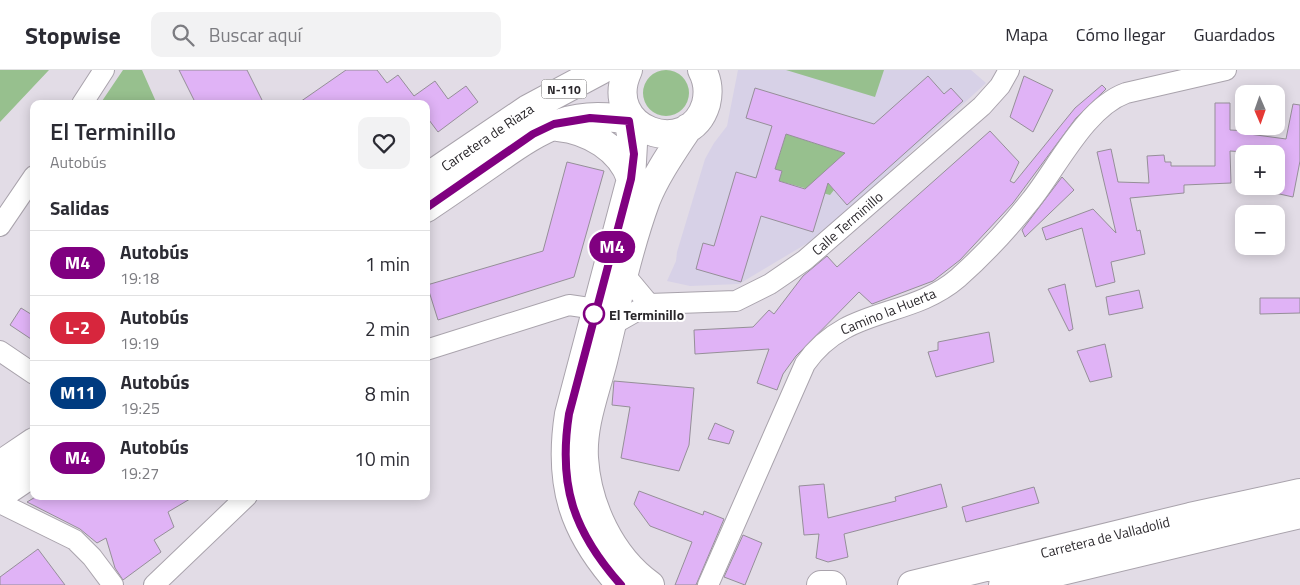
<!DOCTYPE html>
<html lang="es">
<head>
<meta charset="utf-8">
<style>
	:root { --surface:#fff; --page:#f2f2f3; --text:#2b2b33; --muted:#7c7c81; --line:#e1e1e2 }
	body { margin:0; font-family:"Titillium Web",sans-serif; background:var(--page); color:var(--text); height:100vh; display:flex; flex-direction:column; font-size:19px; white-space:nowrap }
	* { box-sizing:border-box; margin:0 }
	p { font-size:16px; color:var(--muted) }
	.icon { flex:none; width:28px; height:28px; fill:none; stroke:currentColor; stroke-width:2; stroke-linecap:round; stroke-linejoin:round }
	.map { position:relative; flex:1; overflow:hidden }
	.drawer { position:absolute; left:30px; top:30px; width:400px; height:400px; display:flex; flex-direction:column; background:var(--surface); border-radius:10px; box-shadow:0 2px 12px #0003 }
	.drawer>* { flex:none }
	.badge { padding:0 10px; border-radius:16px; font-size:18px; line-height:32px }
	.needle { width:32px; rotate:178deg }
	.buttons { position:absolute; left:1235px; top:15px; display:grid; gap:10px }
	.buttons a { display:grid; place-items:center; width:50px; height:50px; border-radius:10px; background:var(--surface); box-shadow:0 2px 12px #0003; font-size:25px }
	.map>.badge { position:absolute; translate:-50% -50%; box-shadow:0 0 0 2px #fff }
	h2 { padding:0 20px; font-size:19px; line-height:45px }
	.round { display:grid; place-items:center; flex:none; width:52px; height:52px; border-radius:10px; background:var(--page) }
	.headline { display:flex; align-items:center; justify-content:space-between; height:85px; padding:0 20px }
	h1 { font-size:24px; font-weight:600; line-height:38px }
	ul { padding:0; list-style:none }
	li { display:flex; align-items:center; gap:15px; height:65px; padding:0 20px; border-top:1px solid var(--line) }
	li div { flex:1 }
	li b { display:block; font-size:19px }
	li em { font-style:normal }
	li .badge { min-width:55px; font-weight:700; text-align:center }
	header { display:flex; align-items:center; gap:30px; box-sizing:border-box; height:70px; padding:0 25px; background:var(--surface); border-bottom:1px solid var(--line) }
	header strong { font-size:24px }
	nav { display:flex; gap:28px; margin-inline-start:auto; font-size:18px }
	.search { width:350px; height:45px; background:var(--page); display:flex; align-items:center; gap:12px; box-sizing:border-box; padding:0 18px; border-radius:10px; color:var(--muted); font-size:19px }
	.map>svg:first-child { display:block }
	.education { fill:#d7d1e7 }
	.green { fill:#97c08e }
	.building { fill:#e0b3f6; stroke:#958f98; fill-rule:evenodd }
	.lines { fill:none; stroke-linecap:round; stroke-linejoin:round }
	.minor-casing { stroke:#a9a3ac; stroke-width:22 }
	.highway-casing { stroke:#a9a3ac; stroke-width:30 }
	.minor { stroke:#fff; stroke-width:20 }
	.highway { stroke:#fff; stroke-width:28 }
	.line-casing { stroke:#fff; stroke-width:11 }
	.line { stroke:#800080; stroke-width:8 }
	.stop-dot { fill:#fff; stroke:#800080; stroke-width:2.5 }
	.labels { text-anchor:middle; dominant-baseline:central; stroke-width:4; stroke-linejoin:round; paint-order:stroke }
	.shield { fill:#fff; stroke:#6b686b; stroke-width:1 }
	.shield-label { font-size:12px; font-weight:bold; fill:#2b282c }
	.street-label { font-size:14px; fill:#2b282c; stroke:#fff }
	.stop-label { font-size:14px; font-weight:bold; fill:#2b282c; stroke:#fff; text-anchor:start }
</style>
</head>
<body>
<header>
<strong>Stopwise</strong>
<div class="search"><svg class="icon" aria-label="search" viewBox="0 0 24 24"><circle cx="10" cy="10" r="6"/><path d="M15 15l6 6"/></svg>Buscar aquí</div>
<nav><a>Mapa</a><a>Cómo llegar</a><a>Guardados</a></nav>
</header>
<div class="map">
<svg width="1300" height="515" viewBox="0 0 1300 515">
	<rect width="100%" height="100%" fill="#e2dce6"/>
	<!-- education -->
	<path class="education" d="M738 0H971L986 13 821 165 739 214 690 216 667 211 676 191 677 182 705 89 714 73 727 56Z"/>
	<!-- green -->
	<path class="green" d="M643 23a23 23 0 1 1 46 0a23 23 0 1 1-46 0Z
		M0 0H49L0 52Z
		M123 0H142L157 34H100Z
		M786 0H884L875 27Z
		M786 64 845 83 821 105 834 120 830 125 779 111 782 101 775 99Z"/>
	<!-- building -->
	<path class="building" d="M179 0H247L264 34H196Z
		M346 0H377L387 13 398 5 414 26 435 11 448 29 466 16 478 32 438 62 426 46V34H297Z
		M928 6 944 24 951 18 963 31 847 135 828 113 813 162 761 146 741 212 696 199 703 173 714 176 736 102 756 108 772 56 746 48 755 18 874 54ZM786 64 845 83 805 119 779 111 782 101 775 99Z
		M1024 6 1053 20 1033 62 1010 47Z
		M1102 15 1106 19 1103 22 1076 48 1013 133 960 190 933 211 872 234 859 222 796 286 783 304 777 320 757 313 769 279 695 284 694 260 753 257 769 240 774 244 803 206 827 186 837 197 990 61 1019 92 1010 111 1014 113 1075 38Z
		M1215 33H1230V60L1249 61V64L1286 69 1293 34 1300 35V91L1293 127 1275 123 1276 84 1230 81 1231 113 1184 115V123L1130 128 1137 161 1140 160 1145 184 1111 192 1115 212 1096 217 1082 158 1046 170 1042 158 1093 139 1116 163 1097 82 1111 79 1118 112 1149 113 1147 86 1164 85 1165 92H1171V96H1215Z
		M567 92 604 101 574 207 438 250 427 215 543 181Z
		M1062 107 1074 120 1025 167 1022 160Z
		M1065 214 1073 259 1069 261 1048 219Z
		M1139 220 1143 238 1109 245 1106 227Z
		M1260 228H1300V243L1260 244Z
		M21 238 34 246V271L10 255Z
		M989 262 994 292 936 307 928 282 938 280V272Z
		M1105 274 1112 307 1090 312 1077 281Z
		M614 311 694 318 689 375 679 401 621 388 630 337 612 335Z
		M715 353 734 361 729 374 708 369Z
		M824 414 828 448 896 431 895 427 941 414 947 437 844 464 848 487 828 492 816 488 819 464 804 465 799 416Z
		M1034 417 1039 433 966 452 962 437Z
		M639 421 703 445 704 441 724 449 696 515H675L692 472 650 456 634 434Z
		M37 426H195L168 442 174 457 154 470 161 482 123 510 115 498 106 468 97 473 80 459 27 432Z
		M743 465 762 473 745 515 724 507Z
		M38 479 65 515H0V507Z"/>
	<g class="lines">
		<defs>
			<path id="minor" d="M82 34 104 0
				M0 156 34 106
				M624 204 649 234
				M612 255 649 234 736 231 770 214 805 190 982 36 1000 16 1009 0
				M426 280 569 235 596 239
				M0 281 34 304
				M0 433 75 470 92 487 113 515
				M154 515 247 426
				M708 515 805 294C846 235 909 250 958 208 985 184 1009 158 1031 130 1057 98 1085 38 1126 23L1226 0"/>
			<path id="highway" d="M628 0C600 60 689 91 706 34 709 22 708 11 702 0
				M558 57C589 60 621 79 631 109
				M426 108 528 39 601 0
				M426 138C450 122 473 106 496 90 543 57 575 37 635 52
				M0 395 34 372
				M0 425 34 402
				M621 515C573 462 558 415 569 344L631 109 633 74 626 40
				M650 515C611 487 587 436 584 388 582 355 595 323 603 291 616 238 627 182 646 130 656 105 673 81 688 58
				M821 515H832
				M912 515 1190 447 1300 423
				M1003 515 1300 444"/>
		</defs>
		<!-- minor casing -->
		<use href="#minor" class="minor-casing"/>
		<!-- highway casing -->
		<use href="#highway" class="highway-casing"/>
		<!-- minor -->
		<use href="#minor" class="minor"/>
		<!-- highway -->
		<use href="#highway" class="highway"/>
	</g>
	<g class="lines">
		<defs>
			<path id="line" d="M426 138 533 64 554 54 590 48 629 51 634 84 631 109 569 344C558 415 573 461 621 515"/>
		</defs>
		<!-- line casing -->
		<use href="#line" class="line-casing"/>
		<!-- line -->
		<use href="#line" class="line"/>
	</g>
	<!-- markers -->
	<circle class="stop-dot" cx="594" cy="244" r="10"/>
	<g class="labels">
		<!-- shield labels -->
		<rect class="shield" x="541.5" y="9.5" width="45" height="19" rx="4"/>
		<g class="shield-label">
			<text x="564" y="19">N-110</text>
		</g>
		<!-- street labels -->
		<g class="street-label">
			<text transform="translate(487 67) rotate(-34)">Carretera de Riaza</text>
			<text transform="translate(847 153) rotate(-41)">Calle Terminillo</text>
			<text transform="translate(888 241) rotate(-22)">Camino la Huerta</text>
			<text transform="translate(1105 467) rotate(-14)">Carretera de Valladolid</text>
		</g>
		<!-- stop labels -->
		<g class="stop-label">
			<text x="609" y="244">El Terminillo</text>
		</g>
	</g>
</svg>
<div class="buttons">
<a><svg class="needle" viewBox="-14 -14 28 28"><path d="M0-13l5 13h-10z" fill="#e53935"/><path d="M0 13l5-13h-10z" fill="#7c7c81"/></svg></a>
<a>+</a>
<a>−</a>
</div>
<b class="badge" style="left:612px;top:177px;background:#800080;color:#fff">M4</b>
<section class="drawer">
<div class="headline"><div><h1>El Terminillo</h1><p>Autobús</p></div><a class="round"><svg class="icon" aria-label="heart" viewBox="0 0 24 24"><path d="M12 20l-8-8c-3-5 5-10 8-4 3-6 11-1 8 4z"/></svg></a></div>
<h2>Salidas</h2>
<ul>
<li><span class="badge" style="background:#800080;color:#fff">M4</span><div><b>Autobús</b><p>19:18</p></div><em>1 min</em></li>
<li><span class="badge" style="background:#d7263d;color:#fff">L-2</span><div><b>Autobús</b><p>19:19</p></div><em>2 min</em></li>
<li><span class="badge" style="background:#003b80;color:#fff">M11</span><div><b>Autobús</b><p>19:25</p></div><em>8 min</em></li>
<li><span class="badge" style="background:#800080;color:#fff">M4</span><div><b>Autobús</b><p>19:27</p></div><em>10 min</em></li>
</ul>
</section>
</div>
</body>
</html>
